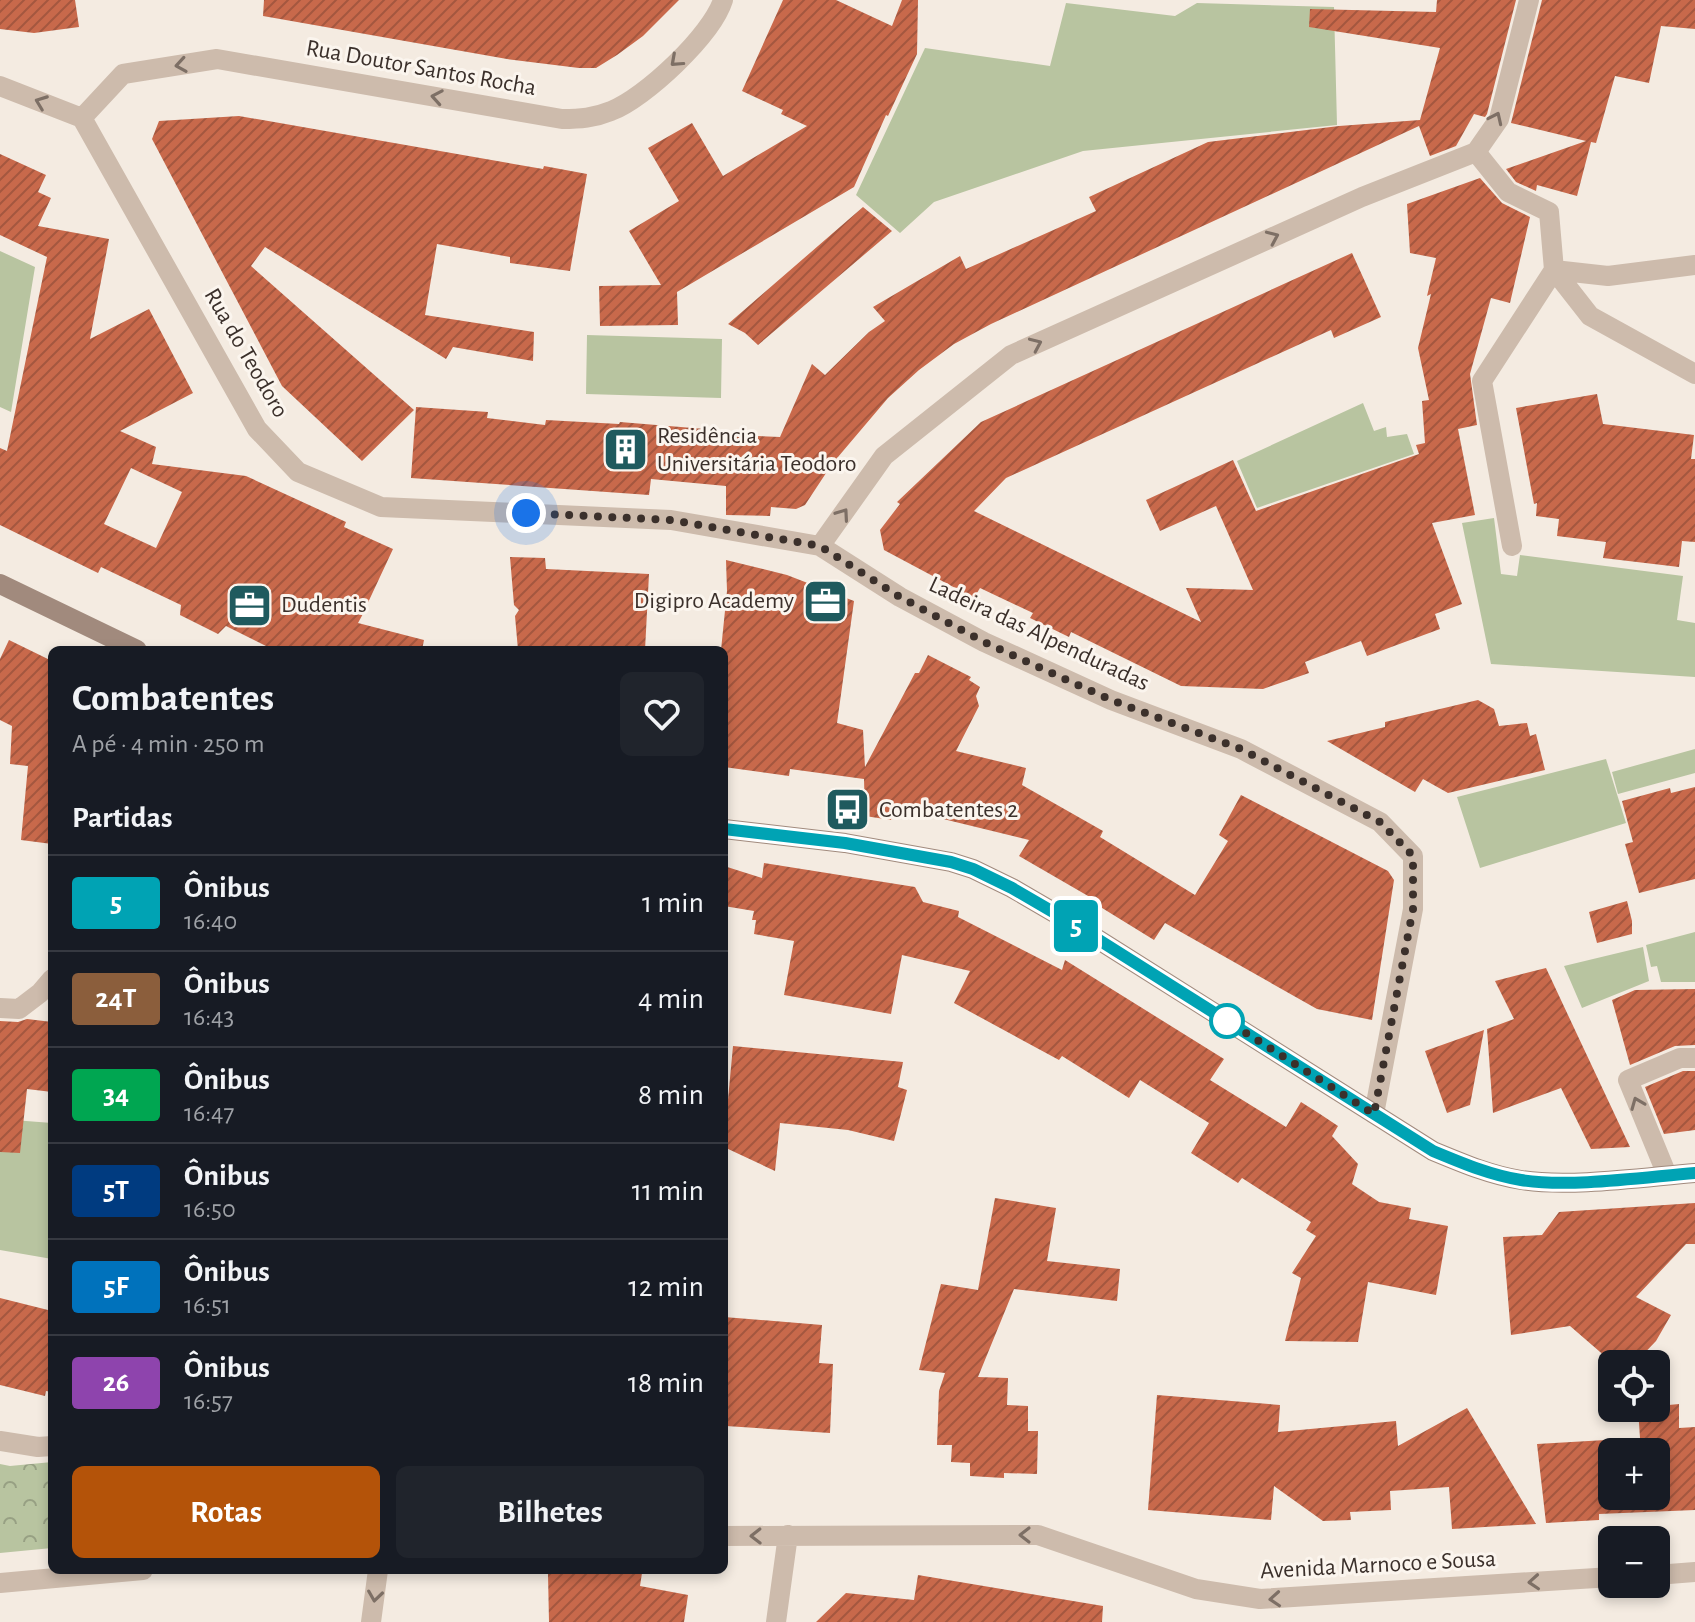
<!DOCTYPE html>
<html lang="pt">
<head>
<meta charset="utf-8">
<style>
	:root { --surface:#171b24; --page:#20242c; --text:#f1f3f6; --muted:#9ea1a6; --line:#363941; --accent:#b45309 }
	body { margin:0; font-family:"Alegreya Sans",sans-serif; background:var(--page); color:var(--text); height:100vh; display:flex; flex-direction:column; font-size:30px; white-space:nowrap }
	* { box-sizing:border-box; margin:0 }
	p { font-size:26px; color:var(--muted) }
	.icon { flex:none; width:44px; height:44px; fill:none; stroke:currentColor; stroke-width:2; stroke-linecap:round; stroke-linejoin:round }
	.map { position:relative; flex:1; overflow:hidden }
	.sheet { position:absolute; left:48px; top:646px; width:680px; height:928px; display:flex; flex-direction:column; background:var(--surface); border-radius:12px; box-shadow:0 4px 12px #0003 }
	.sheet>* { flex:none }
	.badge { padding:0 16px; border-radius:6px; font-size:28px; line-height:52px }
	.tools { position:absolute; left:1598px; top:1350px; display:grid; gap:16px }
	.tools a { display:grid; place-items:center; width:72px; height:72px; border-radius:12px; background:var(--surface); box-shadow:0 4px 12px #0003; font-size:40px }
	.you { position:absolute; width:40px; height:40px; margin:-20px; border:6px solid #fff; border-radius:50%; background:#1a73e8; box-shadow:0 0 0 12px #1a73e833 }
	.map>.badge { position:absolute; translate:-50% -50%; box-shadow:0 0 0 4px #fff }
	h2 { padding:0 24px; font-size:30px; line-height:72px }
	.round { display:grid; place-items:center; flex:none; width:84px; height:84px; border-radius:12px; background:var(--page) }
	.overview { display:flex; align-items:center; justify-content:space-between; height:136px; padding:0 24px }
	h1 { font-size:38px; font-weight:600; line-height:60px }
	.button { display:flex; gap:16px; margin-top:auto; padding:16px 24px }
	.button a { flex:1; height:92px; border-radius:12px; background:var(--accent); color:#fff; font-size:32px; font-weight:600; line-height:92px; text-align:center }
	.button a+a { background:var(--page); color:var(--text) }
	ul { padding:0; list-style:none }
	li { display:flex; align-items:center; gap:24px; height:96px; padding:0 24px; border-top:2px solid var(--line) }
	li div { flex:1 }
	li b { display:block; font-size:30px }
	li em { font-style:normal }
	li .badge { min-width:88px; font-weight:700; text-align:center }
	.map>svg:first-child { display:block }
	.green { fill:#b8c4a0 }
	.forest { fill:url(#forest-crowns) }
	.building { fill:url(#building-hatch); fill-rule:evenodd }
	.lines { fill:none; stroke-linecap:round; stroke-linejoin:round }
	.lane { stroke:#cdbbac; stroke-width:20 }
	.street { stroke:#cdbbac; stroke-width:20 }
	.secondary { stroke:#a18a7d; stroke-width:20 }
	.oneway { stroke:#7d6f65 }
	.line-casing { stroke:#fff; stroke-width:18 }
	.line { stroke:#00a3b4; stroke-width:12 }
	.walk { stroke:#3b302b; stroke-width:8; stroke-dasharray:0 14.4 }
	.stop-dot { fill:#fff; stroke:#00a3b4; stroke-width:4 }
	.labels { text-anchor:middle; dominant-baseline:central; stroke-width:6; stroke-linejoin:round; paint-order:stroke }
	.street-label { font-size:24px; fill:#3b302b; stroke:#fbf5ee }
	.poi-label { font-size:24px; fill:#3b302b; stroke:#fbf5ee; text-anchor:start }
</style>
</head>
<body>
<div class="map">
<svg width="1695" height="1622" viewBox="0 0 1695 1622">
	<defs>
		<pattern id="forest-crowns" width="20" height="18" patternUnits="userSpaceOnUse" patternTransform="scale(2)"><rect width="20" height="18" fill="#b8c4a0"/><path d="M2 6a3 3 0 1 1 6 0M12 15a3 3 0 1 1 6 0" fill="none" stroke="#97a083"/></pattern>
		<pattern id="building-hatch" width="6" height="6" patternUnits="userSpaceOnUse" patternTransform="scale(2)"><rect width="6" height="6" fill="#c8694b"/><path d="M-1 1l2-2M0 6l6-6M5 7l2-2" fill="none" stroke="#a4573f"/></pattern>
	</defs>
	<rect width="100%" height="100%" fill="#f4ebe1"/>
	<!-- green -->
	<path class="green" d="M1066 3 1175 16 1197 3 1334 7 1337 125 1083 151 934 202 900 233 856 195 925 48 1050 66Z
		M0 251 35 267 11 412 0 407Z
		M587 335 722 339 721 398 586 394Z
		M1363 403 1374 431 1386 427 1387 437 1407 434 1414 454 1257 508 1237 461Z
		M1494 518 1501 574 1517 576 1520 555 1683 576 1677 620 1695 623V677L1491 664 1462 523Z
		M1695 749V773L1618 794 1612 772Z
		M1606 759 1626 823 1480 868 1457 797Z
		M1695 932V982H1661L1657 966 1651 967 1646 945Z
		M1643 947 1649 981 1582 1008 1564 966Z
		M0 1119 52 1123V1259L0 1250Z"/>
	<!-- forest -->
	<path class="forest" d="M52 1462V1548L0 1553V1464L10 1466Z"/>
	<!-- building -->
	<path class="building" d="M0 0H75L79 27 34 33 0 29Z
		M264 0H679L643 36 617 55 596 68H579L507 59 263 16Z
		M783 0H836L892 26 902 0H918L917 54 888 116 886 115 854 187 677 292 678 325 600 326 599 286 661 285 629 231 679 201 648 148 692 123 723 176 807 126 781 114 783 110 742 91Z
		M1437 0H1516L1487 114 1485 117 1474 114 1456 146 1430 156 1419 126 991 324 954 344 919 370 888 398 832 464 805 505 796 509 771 507 770 516 726 515V486L651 479 649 495 411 478 416 407 488 412 487 418 545 425 546 420 619 424 620 422 705 429 704 434 780 437 812 364 825 375 869 332 885 321 873 307 960 256 966 269 1096 211 1089 197 1208 142 1339 126 1420 120 1440 48 1309 27 1310 9 1436 12Z
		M1542 0H1695V29L1661 26 1649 83 1615 76 1596 143 1591 142 1577 196 1537 185 1536 191 1516 182 1506 169 1586 141 1511 123Z
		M239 116 543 169 544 166 587 174 570 271 510 263V257L437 244 425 315 534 332 533 361 453 347 446 359 265 247 251 266 414 410 362 461 282 386 152 139 159 121Z
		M0 154 46 175 38 192 51 198 38 226 109 239 90 339 149 309 193 393 120 431 156 447 152 464 246 476 346 522 344 527 393 549 365 609 361 611 364 612 358 623 424 640 422 650H274L226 626 218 634 180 615 181 605 101 567 98 573 0 525V448L7 451 47 257 0 235ZM131 468 182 492 156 548 104 524Z
		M1480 178 1502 203 1530 217 1510 303 1491 298 1470 374 1477 425 1458 429 1475 515 1432 523 1462 604 1435 614 1440 629 1367 656 1361 641 1305 662 1309 673 1263 689 1181 686 1071 632 1069 637 1030 618 1033 613 980 588 974 598 884 550 880 530 900 504 897 502 981 422 1352 253 1381 317 1334 338 1331 330 1006 478 974 511 1201 622 1186 588 1253 590 1216 506 1160 531 1146 500 1233 460 1256 511 1419 454 1416 445 1425 443 1422 401 1429 400 1418 348 1431 294 1427 296 1436 258 1410 253 1407 204Z
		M863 207 892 231 758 345 745 333 728 324Z
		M1597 394 1603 424 1694 435 1691 459H1695V542L1682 541 1679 567 1603 558 1606 542 1557 536 1559 519 1536 516 1537 503 1534 504 1516 408Z
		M510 557 545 558 546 569 649 574 645 650H518L515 616 519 610 514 605Z
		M726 560 787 575 854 601 837 723 863 730 865 767 915 673H919L928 655 971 677 969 680 980 687 976 696 979 706 956 751 1026 768 1022 785 1103 831 1100 837 1195 895 1228 841 1219 835 1241 795 1388 871 1394 880 1372 1020 1317 1009 1165 923 1154 940 1094 903 1095 900 1019 856 1029 840 894 807 891 820 865 816 864 779 790 769 789 776 724 767V650H721L727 591Z
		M9 640 52 661V844L21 840 28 766 10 764 12 726 0 720V659Z
		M1478 700 1494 709 1499 726 1527 723 1530 736 1536 734 1545 770 1448 793 1423 779 1415 792 1327 741 1385 727V722Z
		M1695 787V879L1639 893 1625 844 1633 842 1622 801 1670 788 1671 793Z
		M764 863 915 887 923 902 959 911 958 917 1062 970 1065 960 1224 1059 1210 1080 1286 1127 1301 1102 1320 1114 1338 1126 1332 1136 1358 1164 1352 1184 1379 1202 1411 1208 1409 1219 1448 1226 1436 1295 1368 1282 1358 1342 1285 1341 1301 1278 1292 1273 1316 1236 1306 1230 1311 1222 1242 1178 1238 1183 1191 1153 1209 1123 1140 1080 1129 1098 1062 1056 1059 1060 954 1003 970 971 902 955 891 1014 784 995 794 941 754 934 756 920H752L754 911 724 906V866L762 878Z
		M1627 901 1632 921V934L1597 943 1589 912Z
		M1546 968 1575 1030 1630 1147 1591 1149 1561 1088 1493 1113 1487 1029 1514 1019 1495 981Z
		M1695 989V1045L1675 1046 1630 1065 1612 1000 1635 990Z
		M27 1019 52 1022V1092L27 1089 20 1153 0 1152V1021L18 1022Z
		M1484 1030 1470 1105 1447 1113 1425 1051Z
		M733 1046 903 1062 898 1087 907 1090 894 1141 848 1130 780 1123 775 1171 726 1148V1121Z
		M1683 1071H1695V1130L1664 1134 1645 1087Z
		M995 1198 1056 1208 1047 1261 1120 1269 1117 1301 1014 1289 978 1377 1008 1378 1007 1405 1028 1406V1431H1038L1037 1474 1004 1473V1478L970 1476V1463L951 1462 952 1445H937L939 1391 945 1373 919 1370 941 1284 978 1290Z
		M1695 1203V1244H1686L1636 1297 1671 1315 1656 1341 1634 1364H1614L1570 1326 1511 1335 1503 1237 1542 1235 1559 1212Z
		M0 1298 52 1311V1392L46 1391 45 1396 0 1385Z
		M724 1317 822 1325 819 1363 833 1364 830 1433 726 1426 728 1399H724Z
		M1157 1395 1280 1405 1278 1432 1396 1421 1398 1446 1467 1408 1536 1524 1452 1529 1449 1487 1390 1491 1391 1510 1350 1512 1351 1520 1323 1521 1274 1486 1271 1520 1148 1510Z
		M1679 1404V1428L1695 1427V1510L1599 1514V1520L1546 1523 1537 1444 1640 1438 1638 1408ZM1612 1452H1656V1496H1612Z
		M612 1573H642L640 1586 688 1595 684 1622H549L548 1574Z
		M918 1575 1103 1606 1102 1622H816L846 1593 914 1600Z"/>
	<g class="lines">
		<!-- lane -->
		<path class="lane" d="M1476 152 1508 192 1549 212 1554 270 1590 316 1695 374
			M1512 546 1482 381 1554 270 1608 276 1695 265"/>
		<!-- street -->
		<path class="street" d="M0 86 82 118 257 429 298 472 381 507 671 520 820 546
			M82 118 123 74 217 59 562 119C580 119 594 118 611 111 645 98 712 35 723 0
			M0 1008 19 1009 40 993 52 979
			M1374 1114 1413 909V856L1380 822 1241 749 1111 700 984 642 900 597 820 546 884 456 1011 355 1362 197 1476 152 1499 119 1529 0
			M1667 1175 1628 1080 1680 1058H1695
			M0 1441 38 1447 52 1446
			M724 1536 1038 1535 1196 1589 1260 1599 1612 1577
			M1656 1575 1695 1572
			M0 1583 143 1570
			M371 1622 378 1570
			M776 1622 788 1535"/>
		<!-- secondary -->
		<path class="secondary" d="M0 584 137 650
			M724 829 845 843 951 862 973 869 1012 888 1072 923 1433 1151C1462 1163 1490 1175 1521 1180 1569 1188 1645 1177 1695 1173"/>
	</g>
	<!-- one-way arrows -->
	<defs><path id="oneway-chevron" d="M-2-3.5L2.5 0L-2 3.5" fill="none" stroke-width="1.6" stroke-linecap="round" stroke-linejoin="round" transform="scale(2)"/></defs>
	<g class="oneway">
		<use href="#oneway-chevron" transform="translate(676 61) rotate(138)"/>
		<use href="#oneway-chevron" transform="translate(181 65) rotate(171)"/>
		<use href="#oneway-chevron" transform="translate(437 97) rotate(-170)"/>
		<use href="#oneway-chevron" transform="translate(41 102) rotate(-159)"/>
		<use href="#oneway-chevron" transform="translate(1496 118) rotate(-65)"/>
		<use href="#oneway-chevron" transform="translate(1273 237) rotate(-24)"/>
		<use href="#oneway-chevron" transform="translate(1036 344) rotate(-24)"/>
		<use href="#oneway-chevron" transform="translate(843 514) rotate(-55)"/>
		<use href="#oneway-chevron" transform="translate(1637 1103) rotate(-112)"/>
		<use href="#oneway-chevron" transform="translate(1025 1535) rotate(-180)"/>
		<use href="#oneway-chevron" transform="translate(756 1536) rotate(179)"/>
		<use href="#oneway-chevron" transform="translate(1534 1582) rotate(176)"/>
		<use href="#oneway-chevron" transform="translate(375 1596) rotate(98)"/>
		<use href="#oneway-chevron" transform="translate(1275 1599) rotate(176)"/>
	</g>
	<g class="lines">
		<defs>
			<path id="line" d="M724 829 845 843 951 862 973 869 1012 888 1072 923 1433 1151C1462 1163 1490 1175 1521 1180 1570 1188 1645 1177 1695 1173"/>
		</defs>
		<!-- line casing -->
		<use href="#line" class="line-casing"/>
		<!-- line -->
		<use href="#line" class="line"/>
		<!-- walk -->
		<path class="walk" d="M526 513 671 520 820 546 900 597 984 642 1111 700 1241 749 1380 822 1413 856V909L1374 1114 1227 1021"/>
	</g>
	<!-- icons -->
	<defs>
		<symbol id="building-square" viewBox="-11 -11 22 22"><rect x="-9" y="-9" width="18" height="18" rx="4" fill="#1f5a5e" stroke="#fbf5ee"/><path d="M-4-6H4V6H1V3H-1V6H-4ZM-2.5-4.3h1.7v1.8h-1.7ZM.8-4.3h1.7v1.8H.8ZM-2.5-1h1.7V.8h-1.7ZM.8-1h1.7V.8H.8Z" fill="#fff"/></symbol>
		<symbol id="office-square" viewBox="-11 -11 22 22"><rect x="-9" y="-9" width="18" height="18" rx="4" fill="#1f5a5e" stroke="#fbf5ee"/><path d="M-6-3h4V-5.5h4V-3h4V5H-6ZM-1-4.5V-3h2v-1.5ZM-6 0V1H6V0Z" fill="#fff"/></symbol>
		<symbol id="bus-square" viewBox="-11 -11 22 22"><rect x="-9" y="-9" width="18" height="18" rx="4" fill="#1f5a5e" stroke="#fbf5ee"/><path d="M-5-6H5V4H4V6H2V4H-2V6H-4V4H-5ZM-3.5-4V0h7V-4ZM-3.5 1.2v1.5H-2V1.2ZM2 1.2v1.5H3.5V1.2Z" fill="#fff"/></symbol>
	</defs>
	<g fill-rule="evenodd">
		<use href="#building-square" x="600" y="424" width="51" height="51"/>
		<use href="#office-square" x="800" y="576" width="51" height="51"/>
		<use href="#office-square" x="224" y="580" width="51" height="51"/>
		<use href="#bus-square" x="822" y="784" width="51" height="51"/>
	</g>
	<!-- markers -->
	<circle class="stop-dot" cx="1227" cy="1021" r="16"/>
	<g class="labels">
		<!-- street labels -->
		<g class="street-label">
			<text transform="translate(421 68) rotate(10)">Rua Doutor Santos Rocha</text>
			<text transform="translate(246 353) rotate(60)">Rua do Teodoro</text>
			<text transform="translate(1039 634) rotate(25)">Ladeira das Alpenduradas</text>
			<text transform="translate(1378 1565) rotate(-3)">Avenida Marnoco e Sousa</text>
		</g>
		<!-- poi labels -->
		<g class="poi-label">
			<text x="657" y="436">Residência<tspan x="657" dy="28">Universitária Teodoro</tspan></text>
			<text x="794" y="601" text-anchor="end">Digipro Academy</text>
			<text x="281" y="605">Dudentis</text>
			<text x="879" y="810">Combatentes 2</text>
		</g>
	</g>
</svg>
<div class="tools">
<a><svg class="icon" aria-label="locate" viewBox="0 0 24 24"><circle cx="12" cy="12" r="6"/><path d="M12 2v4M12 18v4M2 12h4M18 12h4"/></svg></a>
<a>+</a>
<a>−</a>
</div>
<div class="you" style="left:526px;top:513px"></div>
<b class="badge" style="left:1076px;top:926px;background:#00a3b4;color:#fff">5</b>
<section class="sheet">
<div class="overview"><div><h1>Combatentes</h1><p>A pé · 4 min · 250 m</p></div><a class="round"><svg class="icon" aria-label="heart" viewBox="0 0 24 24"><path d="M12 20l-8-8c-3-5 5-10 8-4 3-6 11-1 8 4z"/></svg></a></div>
<h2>Partidas</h2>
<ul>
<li><span class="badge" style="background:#00a3b4;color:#fff">5</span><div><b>Ônibus</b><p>16:40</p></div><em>1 min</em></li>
<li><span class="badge" style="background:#8b5e3c;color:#fff">24T</span><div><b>Ônibus</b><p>16:43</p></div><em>4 min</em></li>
<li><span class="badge" style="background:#00a651;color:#fff">34</span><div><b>Ônibus</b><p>16:47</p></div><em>8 min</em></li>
<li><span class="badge" style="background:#003b80;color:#fff">5T</span><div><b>Ônibus</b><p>16:50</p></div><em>11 min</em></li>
<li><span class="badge" style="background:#0072bc;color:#fff">5F</span><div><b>Ônibus</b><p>16:51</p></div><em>12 min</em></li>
<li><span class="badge" style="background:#8e44ad;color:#fff">26</span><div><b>Ônibus</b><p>16:57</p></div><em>18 min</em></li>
</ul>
<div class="button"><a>Rotas</a><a>Bilhetes</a></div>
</section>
</div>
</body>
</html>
